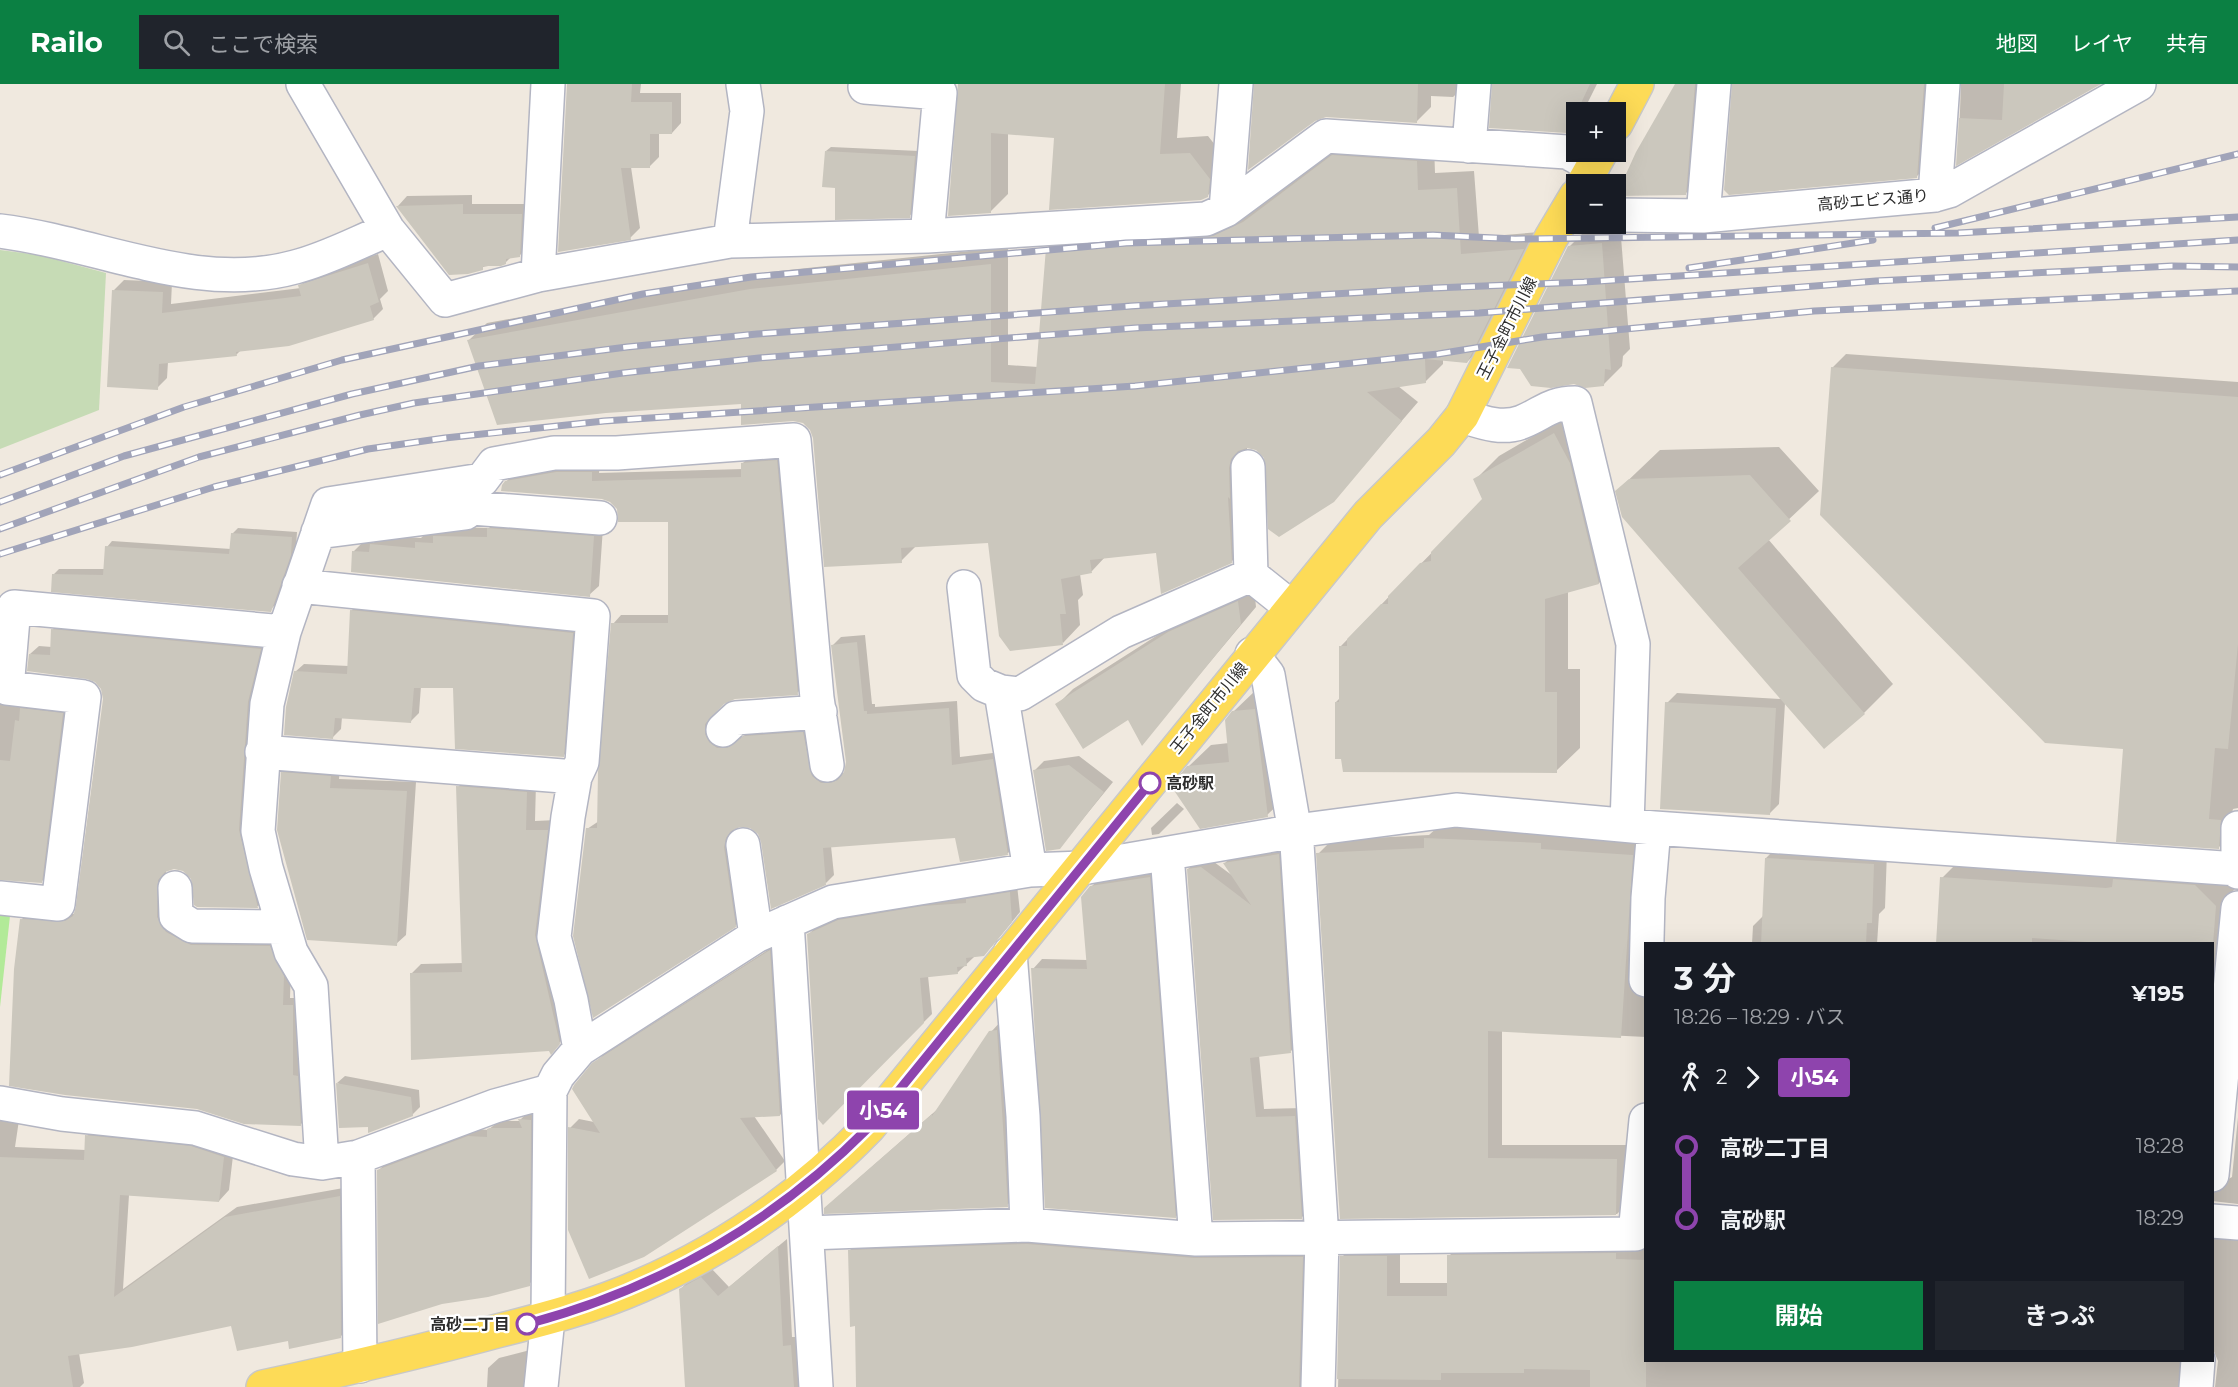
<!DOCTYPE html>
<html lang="ja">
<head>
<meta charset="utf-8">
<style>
	:root { --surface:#171b24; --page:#20242c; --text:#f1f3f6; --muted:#9ea1a6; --accent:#0b8043 }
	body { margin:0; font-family:Montserrat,"Noto Sans JP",sans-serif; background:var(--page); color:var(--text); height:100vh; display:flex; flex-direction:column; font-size:22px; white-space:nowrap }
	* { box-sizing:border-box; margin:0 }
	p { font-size:20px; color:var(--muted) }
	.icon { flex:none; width:33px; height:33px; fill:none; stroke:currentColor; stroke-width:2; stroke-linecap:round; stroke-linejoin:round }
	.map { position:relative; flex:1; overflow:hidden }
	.panel { position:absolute; left:1644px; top:858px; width:570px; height:420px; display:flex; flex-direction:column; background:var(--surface); border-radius:0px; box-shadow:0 6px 24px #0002 }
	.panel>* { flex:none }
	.badge { padding:0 12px; border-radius:4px; font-size:21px; line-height:39px }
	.tools { position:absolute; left:1566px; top:18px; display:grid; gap:12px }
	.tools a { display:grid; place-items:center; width:60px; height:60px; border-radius:0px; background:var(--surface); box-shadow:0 6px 24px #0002; font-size:30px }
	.map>.badge { position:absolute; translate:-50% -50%; box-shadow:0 0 0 3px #fff }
	.legs { display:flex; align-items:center; gap:9px; height:66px; padding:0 30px; font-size:20px }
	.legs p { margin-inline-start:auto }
	.summary { display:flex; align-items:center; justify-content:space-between; height:102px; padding:0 30px }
	h1 { font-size:33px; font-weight:700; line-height:45px }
	.cta { display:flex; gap:12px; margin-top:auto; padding:12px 30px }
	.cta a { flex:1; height:69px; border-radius:0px; background:var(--accent); color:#fff; font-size:24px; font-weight:700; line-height:69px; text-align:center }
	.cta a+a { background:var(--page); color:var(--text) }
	ul { padding:0 30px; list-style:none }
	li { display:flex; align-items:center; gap:21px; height:72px; font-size:22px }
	li i { display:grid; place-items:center; width:9px; height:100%; margin:0 8px; background:currentColor }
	li i::after { content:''; width:15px; height:15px; margin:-8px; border:4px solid; border-radius:50%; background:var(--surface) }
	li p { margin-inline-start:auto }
	li:first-child i { background:linear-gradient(#0000 50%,currentColor 0) }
	li:last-child i { background:linear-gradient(currentColor 50%,#0000 0) }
	header { display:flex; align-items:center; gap:36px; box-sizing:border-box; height:84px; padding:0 30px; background:var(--accent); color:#fff }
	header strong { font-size:28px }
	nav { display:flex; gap:33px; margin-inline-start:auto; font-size:21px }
	.search { width:420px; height:54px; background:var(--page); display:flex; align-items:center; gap:15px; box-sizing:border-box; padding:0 21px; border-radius:0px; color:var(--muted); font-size:22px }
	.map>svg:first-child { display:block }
	.green { fill:#b2ea98 }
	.cemetery { fill:#c6dbb5 }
	.shadow { fill:#0003 }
	.building { fill:#cbc7bd }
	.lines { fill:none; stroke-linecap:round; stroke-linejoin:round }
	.minor-casing { stroke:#b3b5c2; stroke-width:36 }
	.major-casing { stroke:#c8c8c8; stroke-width:36 }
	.minor { stroke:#fff; stroke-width:33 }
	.major { stroke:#fddb57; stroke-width:33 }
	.rail-casing { stroke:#a1a4b9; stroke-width:7 }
	.rail { stroke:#fff; stroke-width:4.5; stroke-dasharray:14; stroke-linecap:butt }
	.line-1-casing { stroke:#fff; stroke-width:14 }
	.line-1 { stroke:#8e44ad; stroke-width:9 }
	.stop-1-dot { fill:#fff; stroke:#8e44ad; stroke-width:3 }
	.labels { text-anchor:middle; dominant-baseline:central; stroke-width:4.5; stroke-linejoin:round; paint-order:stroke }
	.street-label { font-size:16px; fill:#2d2d2d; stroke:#fff }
	.stop-label { font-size:16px; font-weight:bold; fill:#2d2d2d; stroke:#fff; text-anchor:start }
</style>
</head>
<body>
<header>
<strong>Railo</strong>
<div class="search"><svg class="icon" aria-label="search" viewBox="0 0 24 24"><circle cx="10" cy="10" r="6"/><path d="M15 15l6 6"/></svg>ここで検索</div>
<nav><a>地図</a><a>レイヤ</a><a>共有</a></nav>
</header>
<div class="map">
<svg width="2238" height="1303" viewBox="0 0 2238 1303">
	<rect width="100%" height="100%" fill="#f0e9df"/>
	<!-- green -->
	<path class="green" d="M0 831 10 832 0 923Z"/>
	<!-- cemetery -->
	<path class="cemetery" d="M0 166 39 171 106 189 99 326 0 365Z"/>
	<!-- shadow -->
	<path class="shadow" d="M568 0H641L640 9H681V39L672 49H659V73L649 83H631L640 144 630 154Z
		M959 0H1181L1177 54 1208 52 1227 76 1225 94 1207 112 1056 53 1008 49V110L990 128Z
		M1254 0H1467L1453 13 1431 12V23L1416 38Z
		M1492 0H1597L1583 28H1576V37L1566 48Z
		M1676 0H1708L1700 95 1685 110Z
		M1734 0H1937L1931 78 1917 92Z
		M1961 0H2088L1958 79Z
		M1351 54 1434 60 1435 89 1474 87 1479 153 1540 148 1485 260 1467 278 1443 275V280L1425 298 1398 302 1418 318 1333 417 1258 366 1247 363 1249 460 1231 478 1157 467 1106 472 1092 487 1080 490 1083 511 1078 516 1080 541 1063 559 989 457 916 462 901 477 814 354 811 345 803 338 743 318 469 256 487 239 769 188 1008 163V281L1038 283 1047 164 1065 146 1232 135 1262 121Z
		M831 63 919 67 914 128 909 132 826 67Z
		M472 111V120H532L529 162 519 172 511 173 505 179 449 189 398 122 407 112Z
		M1620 141 1630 265 1623 272 1622 282 1603 301 1520 284 1569 163 1589 143Z
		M378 170 388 207 380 215 383 225 373 235 241 266 236 271 168 278 167 294 157 304 114 206 124 196 172 198 171 220 301 204 300 202 310 192Z
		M1846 270 2238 298V724L2233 725 2232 729V750L2219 763 2125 664 1832 284Z
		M1578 326 1622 476 1599 499 1568 507V585H1580V664L1556 687 1336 618 1340 614 1341 562 1483 416 1475 396 1499 372Z
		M1779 363 1819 407 1768 455 1893 600 1864 629 1785 619 1779 720 1769 730 1667 619 1677 609 1782 615 1617 407 1660 366Z
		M785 369 805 601 797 609 734 614 724 618 713 630 712 641 726 656 736 657 754 645 811 640 829 691 846 689 847 678 833 561 841 553 865 551 872 620H875V623L957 617 960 673 1001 668 1016 761 1008 769 961 777 957 752 831 762 834 791 826 799 763 757 759 749 751 742 740 741 734 744 732 754 743 833 735 842 587 745 599 737 613 540 621 531H670V436L618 425 611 417 602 414 506 398 514 389 600 381 599 389 743 385V379L751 371Z
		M498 435 603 443 599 502 589 511 353 468 363 458 373 459 381 452 421 454 426 449 438 450 444 443 489 444Z
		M238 444 297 448 296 464 276 520 270 526 53 491 59 485H105L107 463 112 457 231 465 232 450Z
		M1254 503 1256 523 1142 659 1128 634 1057 621 1073 605 1186 533Z
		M359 519 580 541 571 664 563 672 454 603 421 602 419 629 411 637 342 633 341 645 333 653 295 588 304 580 349 582 351 527Z
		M60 538 268 557 266 814 258 822H198L193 794 184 786 174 784 166 786 165 824 278 854 291 884 290 914H300L309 1032 300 1041 21 836 30 827 75 830 104 615 102 605 96 596 30 570 39 562 52 563V546Z
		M0 573 8 608 74 618 53 786 41 798 0 794Z
		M1256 606 1290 709 1267 731 1188 683 1211 661 1229 659 1233 628Z
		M1079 672 1113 698 1060 763 1034 687 1044 677Z
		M292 679 340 683 339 695 416 698 406 851 396 860 282 689Z
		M468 693 536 699 535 737 557 736 569 948 551 968 411 890 421 880 464 879 458 703Z
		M1177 719 1184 725 1159 750 1152 751 1151 744Z
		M1440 741 1554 746V752L1646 757V953L1502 946V1061H1636L1631 1116 1617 1130 1341 1133 1318 770 1332 756 1429 751Z
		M1780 760 1887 767 1885 824 1879 830 1877 860H1752L1753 842 1764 831 1766 774Z
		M1287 762 1299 959 1291 967 1259 971 1264 1025 1304 1024 1310 1125 1301 1134 1215 1135 1188 785 1197 777 1210 775 1233 792 1225 779 1233 771Z
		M1956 780 2238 801 2233 807 2225 889 2212 901V860H1937L1942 794Z
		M1159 784 1185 1123 1175 1133 1033 885 1042 875 1088 876 1091 803 1101 793Z
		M1017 801 1020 828 992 862 974 873 957 889 928 892 932 930 823 1038 808 851 816 843 848 829Z
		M779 859 789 1022 780 1031 754 1032 785 1077 776 1086 570 1044 579 1035 594 1038V980L603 971Z
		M1003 935 1019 1109 1007 1121 825 1124 940 1023 991 948Z
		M345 992 419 1006 420 1023 412 1031 337 999Z
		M528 1028 538 1029 537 1193 529 1200 378 1087 386 1079 477 1045 488 1046 499 1037H519Z
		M2238 1033V1120L2212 1117V1090L2225 1097 2232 1093Z
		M0 1034 19 1036 15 1063 86 1066 87 1052 97 1042 234 1063 229 1106 219 1117 129 1111 123 1205 237 1123 349 1103 351 1242 340 1253 289 1255 233 1240 79 1269 84 1299 80 1303H0Z
		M2212 1136 2238 1143V1303H2215L2218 1277 2212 1263Z
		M863 1153 1316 1159 1320 1303H858L857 1241 849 1167Z
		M787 1155 792 1253H800L802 1303H686L681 1205 690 1195 711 1184 729 1203Z
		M1646 1156V1276H2192L2198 1303H1338L1342 1173 1356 1159 1400 1158V1199H1449V1172L1463 1158Z
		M534 1265 532 1303H487L488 1284 499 1274Z"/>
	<!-- building -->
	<path class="building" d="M567 0H632L631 18H672V50H650V84H621L631 156 558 168Z
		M958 0H1165L1160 70 1190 69 1210 95 1208 113 1201 116 1049 126 1054 54 991 49V129L948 132Z
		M1254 0H1418L1417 39 1326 33 1315 37 1248 86Z
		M1492 0H1590L1567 49 1489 44Z
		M1675 0H1695L1686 111 1616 112 1636 68Z
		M1732 0H1924L1917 94 1729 111 1724 106Z
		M2004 0H2101L1956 82 1959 34 2002 36Z
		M825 67 915 72 910 134 835 136V104L822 103Z
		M1332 71 1417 77 1418 106 1457 104 1461 170 1524 165 1467 279 1425 275 1426 299 1367 308 1402 337 1334 418 1279 453 1268 445 1264 374 1256 366 1247 364 1238 367 1231 375 1229 384 1230 415 1228 413 1232 479 1161 510 1156 469 1090 476 1092 489 1061 495 1066 530H1060L1063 561 1010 567 999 552 988 459 901 464 902 479 824 483 813 354 810 346 803 339 793 337 741 341V320L606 329 497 341 467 256 750 205 991 180V298L1035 300 1046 164 1213 152 1243 138Z
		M463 120V130H522L520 173 506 175V180L501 182H483V186L468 190 449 191 396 122Z
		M1602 159 1611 286 1605 285 1604 302 1585 304 1574 300 1551 304 1531 302 1520 285 1507 284 1568 162Z
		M368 179 379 218 370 222 374 236 289 262 236 268 237 272 159 280 158 306 107 303 112 206 163 208 162 229 301 212 298 201Z
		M1831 283 2238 313V560L2228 665 2215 664 2209 735 2221 736 2219 765 2116 758 2123 665 2045 659 1820 431Z
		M1554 349 1570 379 1599 500 1545 515V608H1557V689L1343 688 1341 675H1335V618H1339V562H1347V555L1381 520H1388V512L1420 479 1431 477V468L1482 415 1473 395Z
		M777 376 798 611 735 615 724 620 705 640V650L709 658 717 664H727L744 652 803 648 812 692 821 699H830L838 696 844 688 846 678 831 561 857 558 864 627H867V630L949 624 952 681 993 675 1008 771 960 778 955 754 823 764 826 801 771 825 761 758 758 750 750 744 740 743 731 747 726 754 724 763 736 843 593 934 573 852 586 744H597L598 688 611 539H668V438H618L617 425 610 418 602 415 501 407 502 401 505 397 556 388H592V397L741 393V379Z
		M1750 391 1791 437 1738 484 1865 630 1824 665 1622 433 1615 407 1629 395Z
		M487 444 594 452 590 513 351 488 352 467 369 468 370 460 415 464V458L433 459V452L487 453Z
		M231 449 292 453 291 471 271 528 51 508 52 490 103 491 105 462 229 470Z
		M1238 517 1241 540 1142 662 1128 636 1083 665 1055 620 1168 548Z
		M350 526 573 549 564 673 455 665 453 604H414L411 639 335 634 333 655 284 651 286 623 294 587 347 590Z
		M51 545 261 565 248 618 239 746 258 824 197 823 194 821 191 795 183 787 174 785 165 788 158 796 157 833 166 848 191 861 270 862 284 892 283 921H293V991L298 992 301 1042 244 1040 197 1025 65 1011 9 1002 14 885 20 835 65 837 73 832 76 823 103 615 101 605 95 598 87 595 27 587 29 570 50 571Z
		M1665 618 1776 624 1770 731 1660 725Z
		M20 624 63 629 42 799 0 796V676L10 677 15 636 19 637Z
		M1255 625 1268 733 1200 745 1171 702 1187 682 1229 678 1225 636 1232 627Z
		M1069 681 1104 708 1060 765 1046 767 1033 686Z
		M281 688 331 692 330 704 407 707 397 862 307 856 277 746Z
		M456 702 527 708 526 746H548L535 851 560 960 551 971 549 967 411 976 410 889 462 888Z
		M1424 754 1541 759V765L1633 771 1621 954 1488 947V1074L1617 1075 1616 1131 1340 1135 1316 769 1424 764Z
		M1279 770 1291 969 1250 974 1256 1033 1295 1032 1302 1135 1213 1136 1187 785 1201 783 1251 821 1223 779Z
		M1765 774 1874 780 1872 839H1867L1866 860H1761Z
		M1150 793 1176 1134 1045 1124 1031 884 1087 885 1081 813 1090 802Z
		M1940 793 2106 804 2112 803 2113 795 2195 801 2216 822 2213 860H2116L2032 854V860H1936Z
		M1010 808 1012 838 984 872 966 874 967 882 957 883 958 890 920 894 924 939 823 1041 818 1035 807 850 838 836 923 822 966 819V815Z
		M770 866 780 1032 740 1034 777 1087 644 1173 589 1195 568 1146V1043L600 1049 572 1005 574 1001 592 979Z
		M997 946 1008 1123 824 1130V1124L932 1030V1032L989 947Z
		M336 999 411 1013 413 1032 368 1049V1043L339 1044Z
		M518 1035 531 1036 530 1202 488 1213 442 1220 378 1240 377 1086 468 1052 487 1053V1045L490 1044H522Z
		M85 1051 191 1062 224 1073 219 1118 120 1111 114 1213 225 1133 340 1112 341 1254 289 1265 288 1257 237 1267 231 1242 132 1263 68 1272 73 1303H0V1073L84 1076Z
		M1027 1160 1194 1174 1303 1173 1299 1303H856L855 1242 850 1243 848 1166Z
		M778 1162 783 1262 791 1261 794 1303H685L679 1205 701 1193 718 1212Z
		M1616 1169V1175L1646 1176V1303H1590V1286L1524 1285V1289H1441V1296L1337 1295 1340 1172H1387V1212H1447V1171Z"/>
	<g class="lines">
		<defs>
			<path id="minor" d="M303 0 388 146 445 216 538 191 730 157 927 152 1206 135 1226 126 1326 52 1567 68 1593 82
				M865 3 940 9 927 152
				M1469 62 1474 0
				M1935 111 1943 0
				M1226 126 1236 0
				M1616 131 1703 132 1935 111 1949 107 2139 0
				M1703 132 1714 0
				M0 147C98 159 196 210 295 183 327 175 358 158 388 146
				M730 157 747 27 743 0
				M538 191 548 0
				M1462 332C1481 338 1502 346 1522 338 1544 329 1550 319 1575 319L1633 560 1627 741
				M1248 383 1251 491 1291 523
				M318 448 465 429 472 424 600 434
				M299 502 593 532 582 678 575 693 568 733 554 853 571 916 580 965
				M964 503 974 591 984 601 1001 608
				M1252 570 1268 591 1297 760 1322 1155 1318 1303
				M723 646 736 634 820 628
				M262 668 575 693
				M2238 744V788
				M743 761 756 852
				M1167 770 1196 1155
				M1030 786 1001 608 1020 610 1121 548 1251 491
				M175 804 176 832 192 842 283 843
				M0 814 58 820 84 613 7 604 14 523 284 548
				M787 838 816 1303
				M1010 869 1023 1032 1027 1141
				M1646 896 1648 814 1654 744
				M0 1019 62 1030 195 1044 293 1075 322 1079 358 1073 495 1022 550 1007
				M358 1073 360 1282
				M322 1079 311 902 291 868 266 784 258 747 267 620 284 548 328 420 482 396 494 380 554 369H617L794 356 817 614 827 681
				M2212 1091 2238 824
				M2212 1137 2238 1139
				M808 1149 1027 1141 1196 1155 1635 1150 1646 1036
				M541 1303 548 1234 550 1007 558 991 580 965 756 852 833 818 1030 786 1082 784 1296 747 1456 726 1654 744 2238 785
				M2196 1303 2198 1276"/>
			<path id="major" d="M1616 40 1637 0
				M1583 100 1601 68
				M263 1303C342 1286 420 1268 497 1247 545 1235 595 1222 640 1202 726 1165 804 1110 869 1043L1368 431 1441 358 1462 332 1551 154 1576 112"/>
		</defs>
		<!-- minor casing -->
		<use href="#minor" class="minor-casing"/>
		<!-- major casing -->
		<use href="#major" class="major-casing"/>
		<!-- minor -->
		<use href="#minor" class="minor"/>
		<!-- major -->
		<use href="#major" class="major"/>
		<defs>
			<path id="rail" d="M1935 144 2238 70
				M1689 184 1873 156
				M0 391 184 323 342 276 643 210 751 193 1126 159 1433 151 1515 155 1958 149 2238 133
				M0 418 124 372 352 310 479 282 627 263 757 250 1131 222 1435 204 1584 198 2238 156
				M0 445 199 373 360 331 414 319 623 289 759 274 1135 244 1479 229 1876 197 2172 182 2238 183
				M0 470 214 403 368 365 445 354 604 337 1135 302 1438 270 1542 253 1814 227 2238 207"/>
		</defs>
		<!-- rail casing -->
		<use href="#rail" class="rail-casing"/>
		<!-- rail -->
		<use href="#rail" class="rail"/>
	</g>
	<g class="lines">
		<defs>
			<path id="line-1" d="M527 1240C658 1205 774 1139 869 1043L1150 699"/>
		</defs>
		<!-- line-1 casing -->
		<use href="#line-1" class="line-1-casing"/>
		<!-- line-1 -->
		<use href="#line-1" class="line-1"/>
	</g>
	<!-- markers -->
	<g class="stop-1-dot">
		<circle cx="1150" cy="699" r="10"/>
		<circle cx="527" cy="1240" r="10"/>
	</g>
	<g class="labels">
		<!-- street labels -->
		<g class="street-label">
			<text transform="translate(1873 116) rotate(-5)">高砂エビス通り</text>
			<text transform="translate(1507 244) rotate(-63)">王子金町市川線</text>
			<text transform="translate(1209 624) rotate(-51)">王子金町市川線</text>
		</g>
		<!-- stop labels -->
		<g class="stop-label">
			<text x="1166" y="699">高砂駅</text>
			<text x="510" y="1240" text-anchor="end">高砂二丁目</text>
		</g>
	</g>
</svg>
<div class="tools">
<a>+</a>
<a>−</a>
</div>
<b class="badge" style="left:883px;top:1026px;background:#8e44ad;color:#fff">小54</b>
<section class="panel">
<div class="summary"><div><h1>3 分</h1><p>18:26 – 18:29 · バス</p></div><b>¥195</b></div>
<div class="legs"><svg class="icon" aria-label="walk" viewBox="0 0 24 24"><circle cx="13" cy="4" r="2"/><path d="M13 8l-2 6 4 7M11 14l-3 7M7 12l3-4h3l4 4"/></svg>2<svg class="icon" aria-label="forward" viewBox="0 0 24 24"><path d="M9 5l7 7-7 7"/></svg><b class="badge" style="background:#8e44ad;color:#fff">小54</b></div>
<ul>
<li><i style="color:#8e44ad"></i><b>高砂二丁目</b><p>18:28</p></li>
<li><i style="color:#8e44ad"></i><b>高砂駅</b><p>18:29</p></li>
</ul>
<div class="cta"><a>開始</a><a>きっぷ</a></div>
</section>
</div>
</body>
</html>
